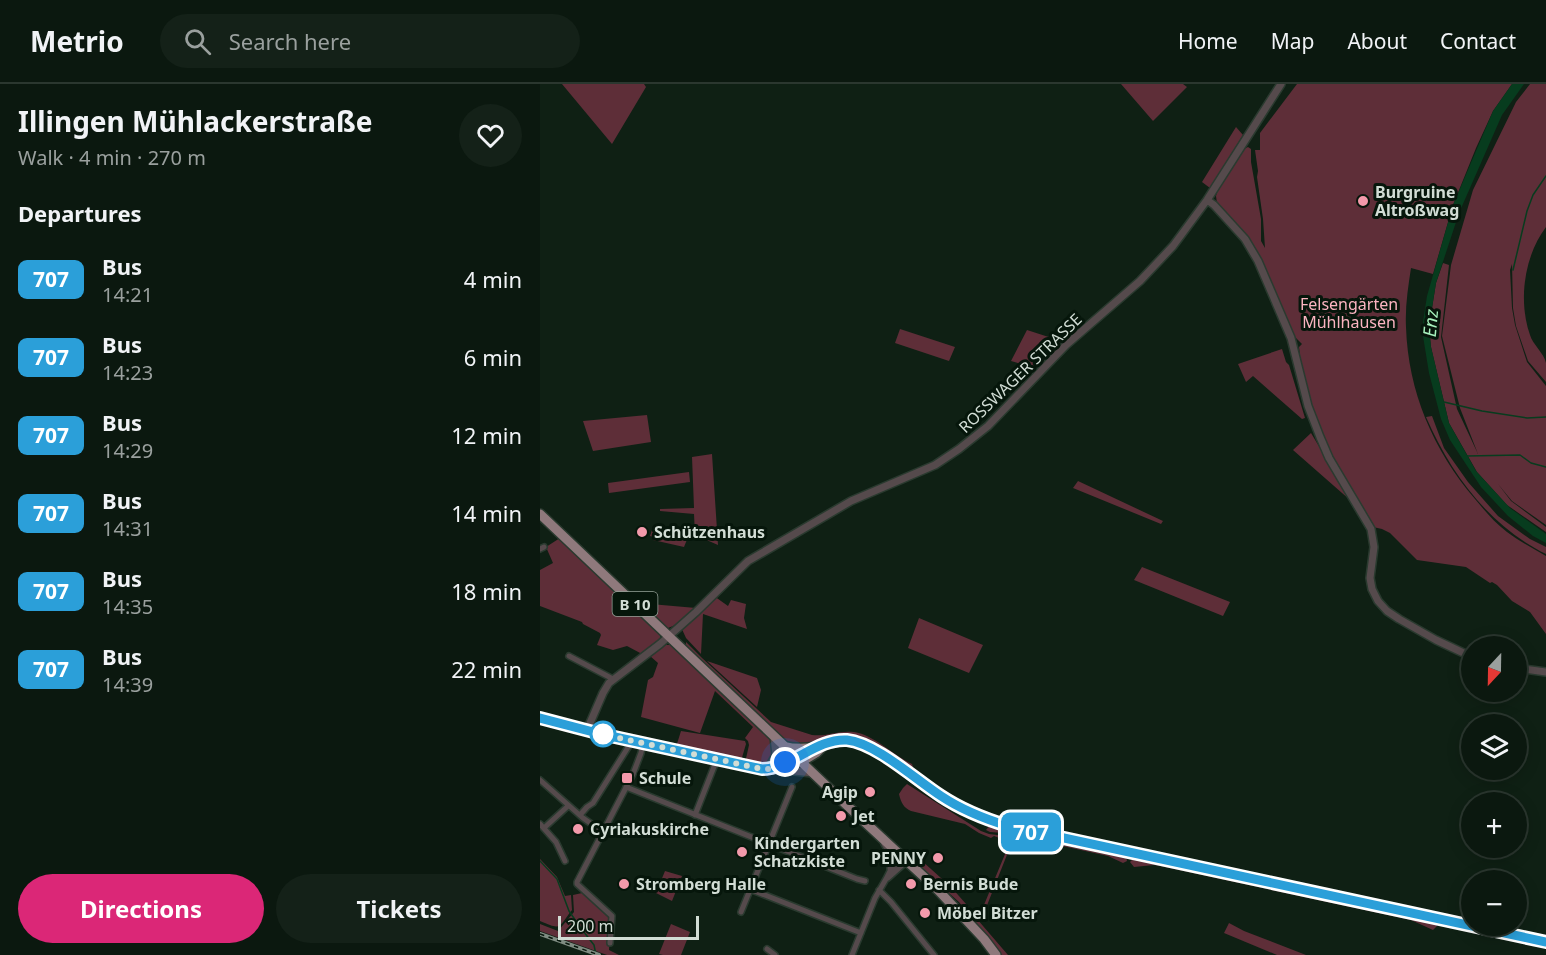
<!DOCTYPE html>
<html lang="en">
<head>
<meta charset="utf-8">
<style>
	:root { --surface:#0b180f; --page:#142118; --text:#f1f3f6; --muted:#9aa09e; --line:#2b372f; --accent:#db2777 }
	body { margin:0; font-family:"Noto Sans",sans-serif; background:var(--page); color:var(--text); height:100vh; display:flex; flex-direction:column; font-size:22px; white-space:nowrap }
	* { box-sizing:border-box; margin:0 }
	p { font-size:20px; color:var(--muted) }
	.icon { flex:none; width:33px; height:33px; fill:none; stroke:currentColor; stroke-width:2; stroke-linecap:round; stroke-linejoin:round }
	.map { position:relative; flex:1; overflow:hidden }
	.details { display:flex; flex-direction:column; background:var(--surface); width:540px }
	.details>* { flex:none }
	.badge { padding:0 12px; border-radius:9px; font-size:21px; line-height:39px }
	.needle { width:39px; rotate:202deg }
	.buttons { position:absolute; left:921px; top:552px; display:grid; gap:12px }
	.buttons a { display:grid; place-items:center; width:66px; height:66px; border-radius:50%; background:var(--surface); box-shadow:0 3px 15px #0003,0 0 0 2px var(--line); font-size:30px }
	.scale { position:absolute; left:18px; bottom:15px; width:141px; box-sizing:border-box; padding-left:6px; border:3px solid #d2ddd5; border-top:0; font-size:16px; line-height:21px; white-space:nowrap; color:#d2ddd5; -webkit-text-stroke:4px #06160b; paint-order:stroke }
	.you { position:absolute; width:30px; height:30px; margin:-15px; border:4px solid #fff; border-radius:50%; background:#1a73e8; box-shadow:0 0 0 9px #1a73e833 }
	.map>.badge { position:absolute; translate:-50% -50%; box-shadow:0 0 0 3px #fff }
	h2 { padding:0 18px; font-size:22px; line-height:54px }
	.round { display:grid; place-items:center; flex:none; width:63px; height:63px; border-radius:32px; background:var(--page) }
	.overview { display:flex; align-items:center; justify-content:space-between; height:102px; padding:0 18px }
	h1 { font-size:28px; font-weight:700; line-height:45px }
	.button { display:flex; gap:12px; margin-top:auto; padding:12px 18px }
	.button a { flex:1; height:69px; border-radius:36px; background:var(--accent); color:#fff; font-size:24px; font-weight:700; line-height:69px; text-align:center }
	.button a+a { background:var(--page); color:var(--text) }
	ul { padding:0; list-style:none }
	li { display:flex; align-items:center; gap:18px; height:78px; padding:0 18px }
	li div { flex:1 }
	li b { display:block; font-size:22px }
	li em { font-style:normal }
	li .badge { min-width:66px; font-weight:700; text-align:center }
	header { display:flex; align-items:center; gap:36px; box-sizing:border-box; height:84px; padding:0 30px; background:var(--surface); border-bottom:2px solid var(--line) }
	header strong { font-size:28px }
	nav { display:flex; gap:33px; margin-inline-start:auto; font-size:21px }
	.search { width:420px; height:54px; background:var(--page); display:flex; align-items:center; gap:15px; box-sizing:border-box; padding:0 21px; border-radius:33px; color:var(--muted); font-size:22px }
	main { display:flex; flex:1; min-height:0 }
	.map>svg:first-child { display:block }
	.green { fill:#5e2e38 }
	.water { fill:#073c1e }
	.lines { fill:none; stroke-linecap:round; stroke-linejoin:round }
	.stream { stroke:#073c1e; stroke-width:1.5 }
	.minor-casing { stroke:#2a3a2f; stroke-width:8 }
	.tertiary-casing { stroke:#2a3a2f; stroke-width:10 }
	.primary-casing { stroke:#2a3a2f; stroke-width:12 }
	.minor { stroke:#554a4c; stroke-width:5 }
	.tertiary { stroke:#554a4c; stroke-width:7 }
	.primary { stroke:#8f797c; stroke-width:9 }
	.rail-casing { stroke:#7f8c82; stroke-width:4 }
	.rail { stroke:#06160b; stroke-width:1.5; stroke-dasharray:4.5; stroke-linecap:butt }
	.line-casing { stroke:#fff; stroke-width:14 }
	.line { stroke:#2b9fd9; stroke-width:9 }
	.walk { stroke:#d2ddd5; stroke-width:6; stroke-dasharray:0 10.8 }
	.poi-dot { fill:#f39aab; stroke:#06160b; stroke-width:2 }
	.stop-dot { fill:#fff; stroke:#2b9fd9; stroke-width:3 }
	.labels { text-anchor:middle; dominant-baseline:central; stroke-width:6; stroke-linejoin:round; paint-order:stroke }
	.shield { fill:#06160b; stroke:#95a198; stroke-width:1.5 }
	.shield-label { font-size:15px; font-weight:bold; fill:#d2ddd5 }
	.poi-label { font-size:16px; font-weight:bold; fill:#d2ddd5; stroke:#06160b; text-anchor:start }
	.park-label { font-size:16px; fill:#fbb4c1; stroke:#06160b }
	.street-label { font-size:16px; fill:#d2ddd5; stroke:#06160b }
	.water-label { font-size:18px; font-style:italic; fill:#a7f2bd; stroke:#06160b }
</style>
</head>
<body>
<header>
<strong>Metrio</strong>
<div class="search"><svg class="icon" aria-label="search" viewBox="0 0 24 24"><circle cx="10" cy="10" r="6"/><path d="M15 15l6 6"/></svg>Search here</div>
<nav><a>Home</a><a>Map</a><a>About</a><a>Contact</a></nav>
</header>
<main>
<section class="details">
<div class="overview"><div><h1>Illingen Mühlackerstraße</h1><p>Walk · 4 min · 270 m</p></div><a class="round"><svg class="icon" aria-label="heart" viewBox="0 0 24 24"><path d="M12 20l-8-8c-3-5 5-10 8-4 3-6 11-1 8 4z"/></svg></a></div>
<h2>Departures</h2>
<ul>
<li><span class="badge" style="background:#2b9fd9;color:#fff">707</span><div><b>Bus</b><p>14:21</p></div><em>4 min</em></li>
<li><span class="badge" style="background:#2b9fd9;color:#fff">707</span><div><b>Bus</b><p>14:23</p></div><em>6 min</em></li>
<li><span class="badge" style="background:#2b9fd9;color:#fff">707</span><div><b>Bus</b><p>14:29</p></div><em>12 min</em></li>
<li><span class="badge" style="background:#2b9fd9;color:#fff">707</span><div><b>Bus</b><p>14:31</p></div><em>14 min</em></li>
<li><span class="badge" style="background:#2b9fd9;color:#fff">707</span><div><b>Bus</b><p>14:35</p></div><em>18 min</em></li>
<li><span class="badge" style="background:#2b9fd9;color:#fff">707</span><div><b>Bus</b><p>14:39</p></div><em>22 min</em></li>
</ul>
<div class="button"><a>Directions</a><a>Tickets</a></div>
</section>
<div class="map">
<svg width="1006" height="871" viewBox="0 0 1006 871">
	<rect width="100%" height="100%" fill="#0f2014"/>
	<!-- green -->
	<path class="green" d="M22 0H104L106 3 72 60Z
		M581 0H643L647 3 613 37Z
		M757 0H972L953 27 936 64 913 121 893 190 871 184C868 204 865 223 866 243 868 307 893 366 935 415 945 427 954 438 967 448 979 457 992 464 1006 472V550L990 528 972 517 957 501 952 498 950 499 926 483 877 476 850 449 842 445 833 443 789 366 780 346 782 345H779C770 321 761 289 759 263L762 260 754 252 728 190 714 162 700 144 677 119 676 112 678 105 702 66 708 63 711 65V78L721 135V157L725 164 723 135 717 93 718 87 715 66H720V49Z
		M990 0H1006V143C984 172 978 217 990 251 993 261 1004 269 1006 279 1006 285 1006 292 1006 298L988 277 976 242 973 224 972 180 970 186 972 224 975 241 987 278 1006 302V441L972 417 958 400 971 417 1006 443V448L967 421 937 388 909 339 891 263 889 243 896 199 903 179 909 181 901 253 917 325 938 370 920 324 902 252 911 181 933 106 976 18Z
		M696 43 703 51 670 104 662 98Z
		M360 245 415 263 409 277 355 259Z
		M487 246 521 257 496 284 471 277Z
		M742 265 746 278 749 281 765 334 762 335 713 292 706 298 698 280Z
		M107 331 111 358 53 367 43 337Z
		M892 332 904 364 928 398 958 432 990 455 1006 463V470C949 442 911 390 886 333Z
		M771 349 811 416H810L753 366Z
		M172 370 178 461 155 451 154 430 120 427V425L154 424 152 373Z
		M149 388 150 398 69 409 68 399Z
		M538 397 623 437 621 440 533 404Z
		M118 443 148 453 144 463 113 456 114 453 110 452 112 446 118 447Z
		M20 454 120 549V556L102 570 87 562 73 566 57 561 61 551 60 549 43 540 42 538 0 522V486L13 479 6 463Z
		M602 483 690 518 683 532 594 496Z
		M174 512 188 522 191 516 206 520 204 534 207 545 163 530 161 570 146 554 141 543Z
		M99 519 156 524 138 540 128 544H125Z
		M379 534 443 561 429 589 368 564Z
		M146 558 162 574 231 638 272 651C286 653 299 646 314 648 334 651 353 671 372 680L373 683 370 686 317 654 300 651 288 652 264 662 246 658 160 577 146 561Z
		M123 561H130L144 572 230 656 233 661V674L227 680 216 681 205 679 209 661 208 657 205 654 213 643 175 607 160 649 101 633 108 596 113 593 118 579 110 572Z
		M167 577 217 594 221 606 217 623Z
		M141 647 205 657 206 660 201 677 136 663Z
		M367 700 441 747 449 750 474 753 442 834 437 835 468 871H460L419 818 375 779 372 768 411 803 434 829 439 833 470 758 454 752 451 754 439 749 425 740 371 727C364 724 361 719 359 710L363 704Z
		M450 741 586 773 587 777 583 779 568 772 464 749 450 748 446 746Z
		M594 774 896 838 897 842 893 846 871 836 620 782 614 781 594 783 590 778Z
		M0 775 17 793 25 812 31 811 32 826C18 843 23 847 0 837Z
		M125 787 142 792 132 817 116 809Z
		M42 809 71 835 69 866 79 871H67L0 847V840L18 847 34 828 33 811Z
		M689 839 704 847 766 871H737L684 849Z
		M131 840 150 848 141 871H123L119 870Z"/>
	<!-- water -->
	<path class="water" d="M972 0H984L962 31 919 129 896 199 889 243 891 263 909 339 936 387 970 424 1006 450V459L993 452 968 432 941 403 910 356 901 335 889 289 883 252V238L887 212 913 121 953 27Z"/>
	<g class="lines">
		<!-- stream -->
		<path class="stream" d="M973 186 987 127 993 111 1006 92
			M904 318 942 327 987 334 1006 333
			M927 372 980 371 991 379 1006 383
			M0 777 17 795 29 827 40 843 54 861 56 871"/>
		<defs>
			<path id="minor" d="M0 465 4 463
				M29 572 73 595
				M0 696 43 734 60 746 63 750
				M86 703 317 795 325 797
				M40 731 47 723 53 719 92 657
				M155 731 177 675
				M0 740 16 758 25 777
				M4 744 28 722
				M344 760 351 772 350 785
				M348 794 367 777
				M202 802 321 849
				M339 806 351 818 394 871
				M201 828 252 703
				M70 859 72 832 37 800V798L93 690 101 669 103 659
				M227 865 235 871
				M312 871 335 814 346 795 350 787 362 772"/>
			<path id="tertiary" d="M667 116 674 121 705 155 718 177 751 254 768 322 780 353 789 374 831 445 834 463 830 494 832 505 838 517 847 527 859 535 896 556 932 573
				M976 584 1006 588
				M0 634 61 650 222 685 234 686H244L261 678
				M47 646 63 609 69 599 120 560 156 528 208 477 311 417 395 381 419 365 448 342 526 261 600 197 633 162 667 116 741 0
				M228 685 236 671 234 653
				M228 685 257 674
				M246 686 272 689"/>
			<path id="primary" d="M0 430 315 729 397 805 444 855 456 871
				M243 662C254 665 264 665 275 663 293 660 301 652 320 659 346 668 367 689 389 705 417 724 448 737 481 746L1006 858
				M261 678 276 669 283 662"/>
		</defs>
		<!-- minor casing -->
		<use href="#minor" class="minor-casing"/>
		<!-- tertiary casing -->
		<use href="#tertiary" class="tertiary-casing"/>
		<!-- primary casing -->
		<use href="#primary" class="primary-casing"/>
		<!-- minor -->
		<use href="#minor" class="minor"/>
		<!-- tertiary -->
		<use href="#tertiary" class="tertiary"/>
		<!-- primary -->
		<use href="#primary" class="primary"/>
		<defs>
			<path id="rail" d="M0 850 59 871"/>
		</defs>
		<!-- rail casing -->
		<use href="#rail" class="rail-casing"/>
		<!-- rail -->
		<use href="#rail" class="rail"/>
	</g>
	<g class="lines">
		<defs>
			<path id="line" d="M0 634 61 650 222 685C251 685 276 654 307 656 336 659 376 696 401 712 422 726 445 735 468 742L1006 858"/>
		</defs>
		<!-- line casing -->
		<use href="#line" class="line-casing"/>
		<!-- line -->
		<use href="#line" class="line"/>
		<!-- walk -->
		<path class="walk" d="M63 650H61L222 685H228L245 678"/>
	</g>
	<!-- markers -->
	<g class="poi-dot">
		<circle cx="823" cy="117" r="6"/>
		<circle cx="102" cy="448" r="6"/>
		<rect x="81" y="688" width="12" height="12" rx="3"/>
		<circle cx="330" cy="708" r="6"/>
		<circle cx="301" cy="732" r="6"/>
		<circle cx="38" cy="745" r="6"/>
		<circle cx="202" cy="768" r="6"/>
		<circle cx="398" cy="774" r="6"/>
		<circle cx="84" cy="800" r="6"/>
		<circle cx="371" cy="800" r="6"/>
		<circle cx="385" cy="829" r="6"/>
	</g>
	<circle class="stop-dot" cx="63" cy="650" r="12"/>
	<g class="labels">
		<!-- shield labels -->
		<rect class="shield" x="72.5" y="508" width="45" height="24" rx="4.5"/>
		<g class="shield-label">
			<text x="95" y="520">B 10</text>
		</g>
		<!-- poi labels -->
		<g class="poi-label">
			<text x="835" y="108">Burgruine<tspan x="835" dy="18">Altroßwag</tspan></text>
			<text x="114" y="448">Schützenhaus</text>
			<text x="99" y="694">Schule</text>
			<text x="318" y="708" text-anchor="end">Agip</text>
			<text x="313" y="732">Jet</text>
			<text x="50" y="745">Cyriakuskirche</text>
			<text x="214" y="759">Kindergarten<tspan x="214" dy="18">Schatzkiste</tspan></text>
			<text x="386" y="774" text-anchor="end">PENNY</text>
			<text x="96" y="800">Stromberg Halle</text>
			<text x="383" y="800">Bernis Bude</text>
			<text x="397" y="829">Möbel Bitzer</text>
		</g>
		<!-- park labels -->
		<g class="park-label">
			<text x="809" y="220">Felsengärten<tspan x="809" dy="18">Mühlhausen</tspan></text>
		</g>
		<!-- street labels -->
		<g class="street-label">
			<text transform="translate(480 289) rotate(-44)">ROSSWAGER STRASSE</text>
		</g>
		<!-- water labels -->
		<g class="water-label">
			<text transform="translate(890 239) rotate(-85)">Enz</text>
		</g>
	</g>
</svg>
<div class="buttons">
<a><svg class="needle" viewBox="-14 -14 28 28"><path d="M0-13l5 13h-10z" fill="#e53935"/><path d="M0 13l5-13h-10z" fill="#9aa09e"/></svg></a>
<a><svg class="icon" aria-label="layers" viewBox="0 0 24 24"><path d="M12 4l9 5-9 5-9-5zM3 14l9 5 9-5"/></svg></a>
<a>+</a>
<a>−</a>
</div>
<div class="scale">200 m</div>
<div class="you" style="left:245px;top:678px"></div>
<b class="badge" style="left:491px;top:748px;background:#2b9fd9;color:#fff">707</b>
</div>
</main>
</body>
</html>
